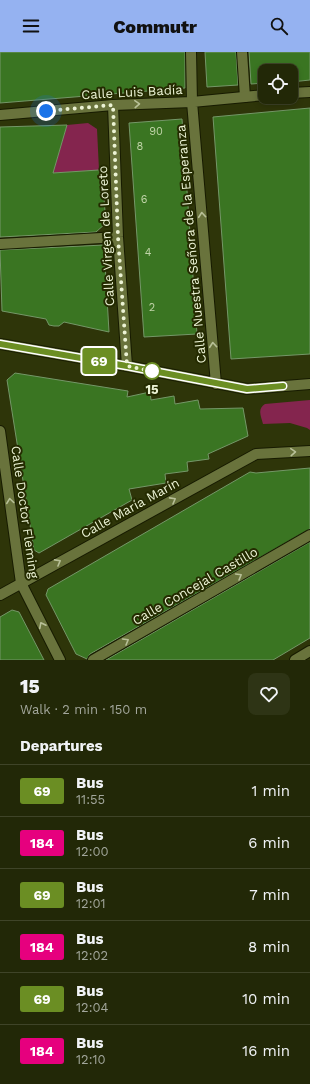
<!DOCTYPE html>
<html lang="en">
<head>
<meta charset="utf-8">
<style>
	:root { --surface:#222807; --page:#2e3415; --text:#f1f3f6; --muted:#a2a69b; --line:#3f4428; --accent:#95b2f1 }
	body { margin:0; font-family:"Work Sans",sans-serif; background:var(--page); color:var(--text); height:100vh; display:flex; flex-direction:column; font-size:15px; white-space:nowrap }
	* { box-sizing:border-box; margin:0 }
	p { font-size:13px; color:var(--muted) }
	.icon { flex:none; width:22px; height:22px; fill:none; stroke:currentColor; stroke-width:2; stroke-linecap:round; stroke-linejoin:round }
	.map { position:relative; height:608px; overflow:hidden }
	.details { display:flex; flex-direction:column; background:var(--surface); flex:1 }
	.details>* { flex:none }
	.badge { padding:0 8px; border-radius:3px; font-size:14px; line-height:26px }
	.fabs { position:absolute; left:258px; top:12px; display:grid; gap:8px }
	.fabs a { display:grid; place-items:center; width:40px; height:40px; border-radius:8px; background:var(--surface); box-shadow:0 2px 6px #0003,0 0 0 1px var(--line); font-size:20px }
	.you { position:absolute; width:20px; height:20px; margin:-10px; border:3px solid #fff; border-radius:50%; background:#1a73e8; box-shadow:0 0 0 6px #1a73e833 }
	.map>.badge { position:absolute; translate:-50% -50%; box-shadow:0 0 0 2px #fff }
	h2 { padding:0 20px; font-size:15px; line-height:36px }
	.round { display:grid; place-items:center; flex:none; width:42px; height:42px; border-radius:8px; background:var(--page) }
	.overview { display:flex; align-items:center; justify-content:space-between; height:68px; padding:0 20px }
	h1 { font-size:19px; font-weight:800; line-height:30px }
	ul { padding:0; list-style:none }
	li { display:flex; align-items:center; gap:12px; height:52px; padding:0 20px; border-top:1px solid var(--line) }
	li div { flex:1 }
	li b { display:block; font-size:15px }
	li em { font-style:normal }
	li .badge { min-width:44px; font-weight:700; text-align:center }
	header { display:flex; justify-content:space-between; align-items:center; height:52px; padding:0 20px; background:var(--accent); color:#111; font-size:18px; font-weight:800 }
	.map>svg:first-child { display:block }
	.green { fill:#84254e }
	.building { fill:#3a7522; stroke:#749768 }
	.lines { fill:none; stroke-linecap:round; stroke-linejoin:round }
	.pedestrian-casing { stroke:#171b01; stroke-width:12 }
	.minor-casing { stroke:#171b01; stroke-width:12 }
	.pedestrian { stroke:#69733c; stroke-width:10 }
	.minor { stroke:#69733c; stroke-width:10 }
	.oneway { stroke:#b8c098 }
	.line-casing { stroke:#fff; stroke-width:9 }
	.line { stroke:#6b8e23; stroke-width:6 }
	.walk { stroke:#ecf3d5; stroke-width:4; stroke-dasharray:0 7.2 }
	.stop-dot { fill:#fff; stroke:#6b8e23; stroke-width:2 }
	.labels { text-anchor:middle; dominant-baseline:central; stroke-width:4; stroke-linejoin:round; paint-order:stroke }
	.number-label { font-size:11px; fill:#c0d4a8 }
	.street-label { font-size:13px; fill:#ecf3d5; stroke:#242b00 }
	.stop-label { font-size:13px; font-weight:bold; fill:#ecf3d5; stroke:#242b00 }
</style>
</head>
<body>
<header><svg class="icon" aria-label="menu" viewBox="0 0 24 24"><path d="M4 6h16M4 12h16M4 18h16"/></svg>Commutr<svg class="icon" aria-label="search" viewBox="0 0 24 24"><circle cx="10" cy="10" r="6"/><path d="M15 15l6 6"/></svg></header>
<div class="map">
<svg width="310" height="608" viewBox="0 0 310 608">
	<rect width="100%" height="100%" fill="#2e3509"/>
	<!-- green -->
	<path class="green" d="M88 71 97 77 99 118 53 121 67 73Z
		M310 348V378L307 376 290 371 263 372C261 364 257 357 265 352Z"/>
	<!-- building -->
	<path class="building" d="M0 0H185V36L0 51Z
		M205 0H236L238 33 207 35Z
		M249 0H310V28L291 30V19H265V31L251 32Z
		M310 56V302L231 307 213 65Z
		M182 67 197 282 144 285 129 71Z
		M67 73 53 121 99 118 104 147 106 171 96 180 0 185V75Z
		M104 193 109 280 64 270 59 274H54L49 273 46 267 2 259 0 198Z
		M15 321 128 339 127 345 150 340 151 348 174 344 175 352 198 348 200 357 243 356 248 384 208 402 209 407 187 410 188 419 165 422 166 431 129 437 132 448 39 501 34 498 7 328Z
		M310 416V477L90 602 87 607 76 602 46 543 48 537 250 420 256 421Z
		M310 490V586L273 608H106Z
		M12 558 19 560 44 608H0V565Z"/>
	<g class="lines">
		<defs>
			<path id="pedestrian" d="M191 0 192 50
				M242 0 245 45
				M113 53 118 185 127 314
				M0 192 118 185"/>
			<path id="minor" d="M291 41 310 40
				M192 50 216 332
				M0 63 113 53 192 50 265 43
				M0 292 127 314 247 337 310 332
				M0 379 21 531 60 608
				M0 543 256 402 310 399
				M93 608 310 483
				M295 608 310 599"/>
		</defs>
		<!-- pedestrian casing -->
		<use href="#pedestrian" class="pedestrian-casing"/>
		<!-- minor casing -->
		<use href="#minor" class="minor-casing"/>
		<!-- pedestrian -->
		<use href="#pedestrian" class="pedestrian"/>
		<!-- minor -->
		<use href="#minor" class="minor"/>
	</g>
	<!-- one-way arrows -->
	<defs><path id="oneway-chevron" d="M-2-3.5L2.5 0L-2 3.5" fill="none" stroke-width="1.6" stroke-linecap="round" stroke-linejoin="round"/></defs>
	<g class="oneway">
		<use href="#oneway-chevron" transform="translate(137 52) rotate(-3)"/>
		<use href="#oneway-chevron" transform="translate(202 163) rotate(-95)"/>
		<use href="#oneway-chevron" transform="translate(213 293) rotate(-95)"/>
		<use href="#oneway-chevron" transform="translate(293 400) rotate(-4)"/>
		<use href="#oneway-chevron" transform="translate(173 448) rotate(-29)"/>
		<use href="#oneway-chevron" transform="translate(10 449) rotate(-98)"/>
		<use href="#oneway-chevron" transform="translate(58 510) rotate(-29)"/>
		<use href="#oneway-chevron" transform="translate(239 524) rotate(-30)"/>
		<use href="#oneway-chevron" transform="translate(42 573) rotate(-117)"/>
		<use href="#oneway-chevron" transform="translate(126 589) rotate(-30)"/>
	</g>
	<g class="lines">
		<defs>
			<path id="line" d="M0 292 127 314 247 337 283 334"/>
		</defs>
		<!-- line casing -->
		<use href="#line" class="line-casing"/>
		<!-- line -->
		<use href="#line" class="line"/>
		<!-- walk -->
		<path class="walk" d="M46 59 113 53 118 185 127 314 156 320 152 319"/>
	</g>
	<!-- markers -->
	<circle class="stop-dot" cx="152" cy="319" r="8"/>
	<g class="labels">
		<!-- number labels -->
		<g class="number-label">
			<text x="156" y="79">90</text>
			<text x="140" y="94">8</text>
			<text x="144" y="147">6</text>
			<text x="148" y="200">4</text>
			<text x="152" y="255">2</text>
		</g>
		<!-- street labels -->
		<g class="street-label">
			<text transform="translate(132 40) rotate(-3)">Calle Luis Badía</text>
			<text transform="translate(106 184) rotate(-93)">Calle Virgen de Loreto</text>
			<text transform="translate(191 192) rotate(-95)">Calle Nuestra Señora de la Esperanza</text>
			<text transform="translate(130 456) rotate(-29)">Calle María Marín</text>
			<text transform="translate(25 460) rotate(82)">Calle Doctor Fleming</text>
			<text transform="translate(195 534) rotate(-30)">Calle Concejal Castillo</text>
		</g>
		<!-- stop labels -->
		<g class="stop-label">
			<text x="152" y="337">15</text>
		</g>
	</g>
</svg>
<div class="fabs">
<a><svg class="icon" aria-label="locate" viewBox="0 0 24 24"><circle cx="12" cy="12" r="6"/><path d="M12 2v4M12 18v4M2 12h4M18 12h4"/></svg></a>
</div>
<div class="you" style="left:46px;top:59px"></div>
<b class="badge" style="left:99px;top:309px;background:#6b8e23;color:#fff">69</b>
</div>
<section class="details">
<div class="overview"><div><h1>15</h1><p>Walk · 2 min · 150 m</p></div><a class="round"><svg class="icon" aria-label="heart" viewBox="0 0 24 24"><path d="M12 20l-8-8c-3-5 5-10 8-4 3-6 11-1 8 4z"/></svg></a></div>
<h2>Departures</h2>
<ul>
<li><span class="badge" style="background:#6b8e23;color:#fff">69</span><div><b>Bus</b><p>11:55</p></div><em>1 min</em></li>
<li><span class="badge" style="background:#e6007e;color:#fff">184</span><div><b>Bus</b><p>12:00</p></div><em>6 min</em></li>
<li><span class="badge" style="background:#6b8e23;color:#fff">69</span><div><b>Bus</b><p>12:01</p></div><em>7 min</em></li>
<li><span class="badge" style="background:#e6007e;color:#fff">184</span><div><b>Bus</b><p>12:02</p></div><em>8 min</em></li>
<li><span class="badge" style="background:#6b8e23;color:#fff">69</span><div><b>Bus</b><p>12:04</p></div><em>10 min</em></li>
<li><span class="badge" style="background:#e6007e;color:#fff">184</span><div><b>Bus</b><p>12:10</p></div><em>16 min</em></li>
</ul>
</section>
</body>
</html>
